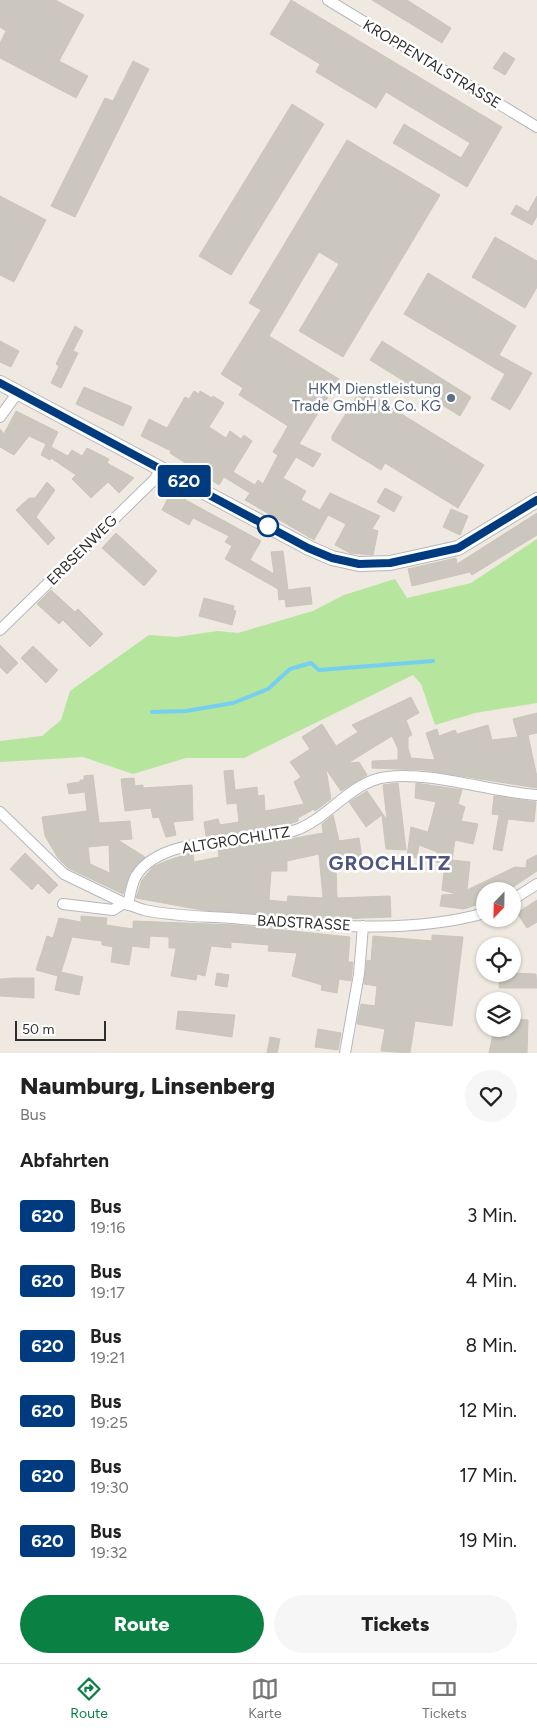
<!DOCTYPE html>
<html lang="de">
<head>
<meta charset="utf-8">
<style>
	:root { --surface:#fff; --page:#f6f6f6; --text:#222; --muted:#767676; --line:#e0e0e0; --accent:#0b8043 }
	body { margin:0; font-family:Figtree,sans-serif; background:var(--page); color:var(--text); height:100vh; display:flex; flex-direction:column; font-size:19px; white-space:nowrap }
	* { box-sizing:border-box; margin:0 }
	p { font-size:16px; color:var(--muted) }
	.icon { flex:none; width:28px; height:28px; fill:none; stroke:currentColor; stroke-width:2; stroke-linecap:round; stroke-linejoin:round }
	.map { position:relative; height:1053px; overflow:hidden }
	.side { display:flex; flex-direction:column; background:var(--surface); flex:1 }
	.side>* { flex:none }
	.badge { padding:0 10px; border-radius:4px; font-size:18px; line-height:32px }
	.needle { width:32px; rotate:202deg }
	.tools { position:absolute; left:476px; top:882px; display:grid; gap:10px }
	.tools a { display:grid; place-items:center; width:45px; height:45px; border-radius:50%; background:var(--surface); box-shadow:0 1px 4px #0004; font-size:25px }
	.scale { position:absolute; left:15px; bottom:12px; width:91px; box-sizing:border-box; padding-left:5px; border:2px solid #2e2e2e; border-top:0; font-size:14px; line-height:18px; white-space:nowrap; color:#2e2e2e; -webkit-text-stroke:4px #fff; paint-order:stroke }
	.map>.badge { position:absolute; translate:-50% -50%; box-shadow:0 0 0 2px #fff }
	h2 { padding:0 20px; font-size:19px; line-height:45px }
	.round { display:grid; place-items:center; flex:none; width:52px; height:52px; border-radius:26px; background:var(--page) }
	.head { display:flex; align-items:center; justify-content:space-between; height:85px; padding:0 20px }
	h1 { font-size:24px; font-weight:800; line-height:38px }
	.cta { display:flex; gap:10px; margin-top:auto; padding:10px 20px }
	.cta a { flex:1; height:58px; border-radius:30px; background:var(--accent); color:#fff; font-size:20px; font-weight:800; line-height:58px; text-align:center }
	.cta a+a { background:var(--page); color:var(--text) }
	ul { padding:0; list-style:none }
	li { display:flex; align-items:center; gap:15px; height:65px; padding:0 20px }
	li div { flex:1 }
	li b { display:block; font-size:19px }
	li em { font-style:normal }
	li .badge { min-width:55px; font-weight:700; text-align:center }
	.dock { display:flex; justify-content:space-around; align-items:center; height:70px; border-top:1px solid var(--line); background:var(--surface); font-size:14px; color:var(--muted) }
	.dock a { display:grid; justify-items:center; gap:2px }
	.dock .selected { color:var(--accent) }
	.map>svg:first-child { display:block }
	.green { fill:#b6e59e }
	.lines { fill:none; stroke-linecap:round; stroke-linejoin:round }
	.stream { stroke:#75cff0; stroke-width:4 }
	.building { fill:#cbc7bf; stroke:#cbc5ba; fill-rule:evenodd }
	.minor-casing { stroke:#b4b7c1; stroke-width:12 }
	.secondary-casing { stroke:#b4b7c1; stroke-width:16 }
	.minor { stroke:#fff; stroke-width:10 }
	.secondary { stroke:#fff; stroke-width:14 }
	.line-casing { stroke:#fff; stroke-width:11 }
	.line { stroke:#003b80; stroke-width:8 }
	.service-dot { fill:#5c6f8a; stroke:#fff; stroke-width:2 }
	.stop-dot { fill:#fff; stroke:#003b80; stroke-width:2.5 }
	.labels { text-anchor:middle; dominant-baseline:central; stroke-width:5; stroke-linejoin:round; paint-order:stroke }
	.street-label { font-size:15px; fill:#2e2e2e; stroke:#fff }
	.service-label { font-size:15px; fill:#4e5e75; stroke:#fff; text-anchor:end }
	.district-label { font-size:20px; font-weight:bold; letter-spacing:1px; fill:#4d5680; stroke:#fff }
</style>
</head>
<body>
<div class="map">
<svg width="537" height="1053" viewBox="0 0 537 1053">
	<rect width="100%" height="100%" fill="#efe9e1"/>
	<!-- green -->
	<path class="green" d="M537 539V703L475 713 435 725 421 684 413 675 244 758H186L133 774 83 757 0 762V741L42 736 61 720 70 691 149 635 176 637 218 631 238 633 313 611 344 595 395 579 407 598 471 583Z"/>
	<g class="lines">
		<!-- stream -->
		<path class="stream" d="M152 712 186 711 233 703 268 689 290 669 311 663 319 670 433 661"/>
	</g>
	<!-- building -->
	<path class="building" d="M0 0H55L84 15 59 61 88 76 76 98 0 58V43L6 31 0 27Z
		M291 0 502 127 467 187 393 143 404 124 461 158 470 143 386 92 376 108 316 72 320 64 270 34Z
		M372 0H407L451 28 442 43Z
		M504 52 515 59 505 75 493 68Z
		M133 61 149 69 75 217 51 206 105 98 113 101Z
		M292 104 324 124 231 275 199 256Z
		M347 140 440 195 343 357 299 331 339 264 319 252 269 336 339 379 299 444 321 454 313 467 296 457 283 478 306 491 301 500 320 510 330 493 380 516 372 529 378 531 373 555 350 553 335 545 346 524 328 515 314 540 245 500 250 493 224 477 219 485 170 453 171 451 141 436 149 419 167 428 185 397 189 399 194 391 199 394 200 391 212 398 213 396 224 403 209 427 226 438 230 431 241 439 244 435 252 441 233 472 255 485 258 480 263 484 278 455 273 452 288 426 239 395 243 388 221 374 261 310 249 303Z
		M0 196 46 220 14 282 0 275Z
		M537 196V216L532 225 511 214 516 205 528 212Z
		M495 237 537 261V287L525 308 472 277Z
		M428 273 516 326 499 355 532 373 510 410 491 399 505 374 404 314Z
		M75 326 83 331 73 351 78 353 61 388 51 383 59 366 56 364Z
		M0 341 19 351 11 367 0 362Z
		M382 341 471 397 460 416 370 360Z
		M84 387 132 407 123 426 76 404Z
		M361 389 484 465 458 508 385 463 381 470 332 440V436Z
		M16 411 58 432 51 447 68 456 72 450 82 456 87 448 109 459 107 463 134 478 119 493 108 482 91 498 72 479 76 475 51 458 50 460 41 455 46 444 29 436 14 455 0 447V429L4 434Z
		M47 482 55 490 36 517 55 538 48 545 16 510 29 498H35Z
		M385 488 402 497 394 512 377 502Z
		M171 492 261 541 250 560 274 574 271 552 283 551 288 590 310 587 312 604 286 607 285 599 279 600 278 589 225 559 232 546 225 542 229 536 193 518 189 525 162 510Z
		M451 509 468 516 460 535 443 527Z
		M537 513V535L472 575 470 572 412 586 408 569 456 558 457 564Z
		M116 533 157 571 144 586 102 548Z
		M51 590 75 612 78 609 103 634 90 647 63 620 59 624 37 604Z
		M204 598 234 606 233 610 236 611 232 625 199 616Z
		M0 645 18 663 7 674 0 667Z
		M33 646 58 670 46 683 21 658Z
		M411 697 419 713 406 720 412 735 408 737V748L411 758 435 760 426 733 437 729 439 736 455 730 457 734 488 725 492 740 518 737 513 719 537 713V733L528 735 537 777V788L424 770 372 768V761L398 760V749L392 736 348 763 359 762 367 775 341 791 326 769 331 799 315 811 314 809 298 818V821L277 828 206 836 204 822 218 819 220 825 239 822 237 803 227 804 224 771 233 770 235 790 257 787 258 796 264 795 265 811 304 804 294 782 301 777 290 762 310 749 302 737 322 724 336 746 358 732 352 725Z
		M93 775 99 823 130 821 132 839 118 840 145 857 130 873 123 894 68 868 58 858 45 836 42 817 87 811 85 792 69 794 67 784 80 782V780H84V776ZM109 845 110 873 90 864 88 847Z
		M134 778 135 786 143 785V788L192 785 193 820 173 822 176 835 166 837 159 817 153 818 151 808 125 811 121 779Z
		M398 783 406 850 386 849 382 815 366 827 349 802 367 791 387 820 383 785Z
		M416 783 462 790 458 804 465 807 461 821 478 824 473 844 455 840 452 860 470 862 467 890 515 867 526 868 527 860 537 855V871L507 891H485V902L464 909 440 906 442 895 457 894 442 890 445 863 436 862 437 852 419 845 417 858 407 856 411 827 428 832 436 802 415 798Z
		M494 796 536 802 534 822 508 819 502 851 493 849 499 815 492 814Z
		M333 815 339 841 359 838 362 859 340 862 341 868H336L337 898 390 896 391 917 334 919 202 910 136 898 142 880 153 867 166 861 193 852 194 862 219 857 218 848 279 841 323 833 322 824ZM319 854 323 898 288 896 287 902 269 900 271 871H287V861Z
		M25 853 58 885 49 894 38 883 32 890 10 869Z
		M537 900V922L527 928 517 913Z
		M81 916 107 918 106 925 133 929V921L235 925 350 937 348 962H353L351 981 339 979 337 993 321 990 322 985 292 976 297 953 268 951 269 945 231 942V948L211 946 205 976 197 974 196 980 171 976 176 948H169V937L150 936 149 948 132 946 129 965 111 962 113 947 102 945V941L72 937 61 972 83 977 79 995 55 990 58 976 36 970 47 936 53 938 59 918 81 922Z
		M432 935 463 937 452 1026 415 1021 410 1053 381 1051 385 1029 357 1024 361 1004 375 1006 377 986 364 984 367 960 371 961 373 936 432 941Z
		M217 973 229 975 227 987 215 985Z
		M512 973 536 974 537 988H499L500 974Z
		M14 978H34V998L0 996V979Z
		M178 1011 235 1015 232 1037 176 1029Z
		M515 1019 528 1020 527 1053H489L493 1034 510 1037V1029L515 1028Z
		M318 1029 341 1033 338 1050 315 1047Z
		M270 1037 280 1039 277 1053H267Z"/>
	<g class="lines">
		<defs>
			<path id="minor" d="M328 0 537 127
				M0 417 18 392
				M0 630 155 479 161 468
				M0 812 64 874 124 903 144 910C176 917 210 916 242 919 322 925 407 935 485 913
				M512 900 537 884
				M63 904 113 910 124 903
				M128 905C130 896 131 885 136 876 163 832 254 845 296 830 328 819 351 781 387 777 433 771 489 792 537 795
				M345 1053 359 974 363 926"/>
			<path id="secondary" d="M0 383 309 548 332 558 359 564 390 563 458 548 537 500"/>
		</defs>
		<!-- minor casing -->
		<use href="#minor" class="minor-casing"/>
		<!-- secondary casing -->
		<use href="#secondary" class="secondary-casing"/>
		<!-- minor -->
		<use href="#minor" class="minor"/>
		<!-- secondary -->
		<use href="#secondary" class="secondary"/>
	</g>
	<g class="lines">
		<defs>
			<path id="line" d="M0 383 308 548 332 558 359 564 390 563 458 548 537 500"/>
		</defs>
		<!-- line casing -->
		<use href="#line" class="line-casing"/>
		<!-- line -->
		<use href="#line" class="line"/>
	</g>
	<!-- markers -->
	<circle class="service-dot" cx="451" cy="398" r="5"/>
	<circle class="stop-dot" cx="268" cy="526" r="10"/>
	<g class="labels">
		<!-- street labels -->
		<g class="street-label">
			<text transform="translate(432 64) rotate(31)">KROPPENTALSTRASSE</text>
			<text transform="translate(82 550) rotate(-45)">ERBSENWEG</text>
			<text transform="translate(236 840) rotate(-9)">ALTGROCHLITZ</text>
			<text transform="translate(304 923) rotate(3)">BADSTRASSE</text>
		</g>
		<!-- service labels -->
		<g class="service-label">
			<text x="441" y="389">HKM Dienstleistung<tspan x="441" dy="17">Trade GmbH &amp; Co. KG</tspan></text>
		</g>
		<!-- district labels -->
		<g class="district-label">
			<text x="390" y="863">GROCHLITZ</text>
		</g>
	</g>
</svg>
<div class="tools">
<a><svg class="needle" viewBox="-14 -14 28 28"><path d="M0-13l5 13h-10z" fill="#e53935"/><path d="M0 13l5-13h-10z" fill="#767676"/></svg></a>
<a><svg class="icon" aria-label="locate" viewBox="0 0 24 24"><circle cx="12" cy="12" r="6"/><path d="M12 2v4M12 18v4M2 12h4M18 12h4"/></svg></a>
<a><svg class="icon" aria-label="layers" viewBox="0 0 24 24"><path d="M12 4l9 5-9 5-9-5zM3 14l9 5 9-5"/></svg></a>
</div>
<div class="scale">50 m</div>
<b class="badge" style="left:184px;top:481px;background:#003b80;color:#fff">620</b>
</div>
<section class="side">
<div class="head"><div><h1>Naumburg, Linsenberg</h1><p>Bus</p></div><a class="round"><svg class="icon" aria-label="heart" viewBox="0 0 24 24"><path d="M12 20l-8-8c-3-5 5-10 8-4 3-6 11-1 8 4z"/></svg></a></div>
<h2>Abfahrten</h2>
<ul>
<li><span class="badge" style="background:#003b80;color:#fff">620</span><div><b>Bus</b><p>19:16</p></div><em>3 Min.</em></li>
<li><span class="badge" style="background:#003b80;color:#fff">620</span><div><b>Bus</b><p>19:17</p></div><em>4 Min.</em></li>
<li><span class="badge" style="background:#003b80;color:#fff">620</span><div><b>Bus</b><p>19:21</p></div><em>8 Min.</em></li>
<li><span class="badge" style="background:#003b80;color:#fff">620</span><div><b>Bus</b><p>19:25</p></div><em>12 Min.</em></li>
<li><span class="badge" style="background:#003b80;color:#fff">620</span><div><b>Bus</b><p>19:30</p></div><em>17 Min.</em></li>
<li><span class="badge" style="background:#003b80;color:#fff">620</span><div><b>Bus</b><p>19:32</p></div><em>19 Min.</em></li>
</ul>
<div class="cta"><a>Route</a><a>Tickets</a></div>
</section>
<nav class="dock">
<a class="selected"><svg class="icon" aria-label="directions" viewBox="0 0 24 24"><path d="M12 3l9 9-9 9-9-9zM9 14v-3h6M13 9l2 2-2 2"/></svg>Route</a>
<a><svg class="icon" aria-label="map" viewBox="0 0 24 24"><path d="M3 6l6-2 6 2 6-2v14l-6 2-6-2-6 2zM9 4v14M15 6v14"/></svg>Karte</a>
<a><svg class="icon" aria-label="tickets" viewBox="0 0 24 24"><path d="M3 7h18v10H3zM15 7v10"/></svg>Tickets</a>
</nav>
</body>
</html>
